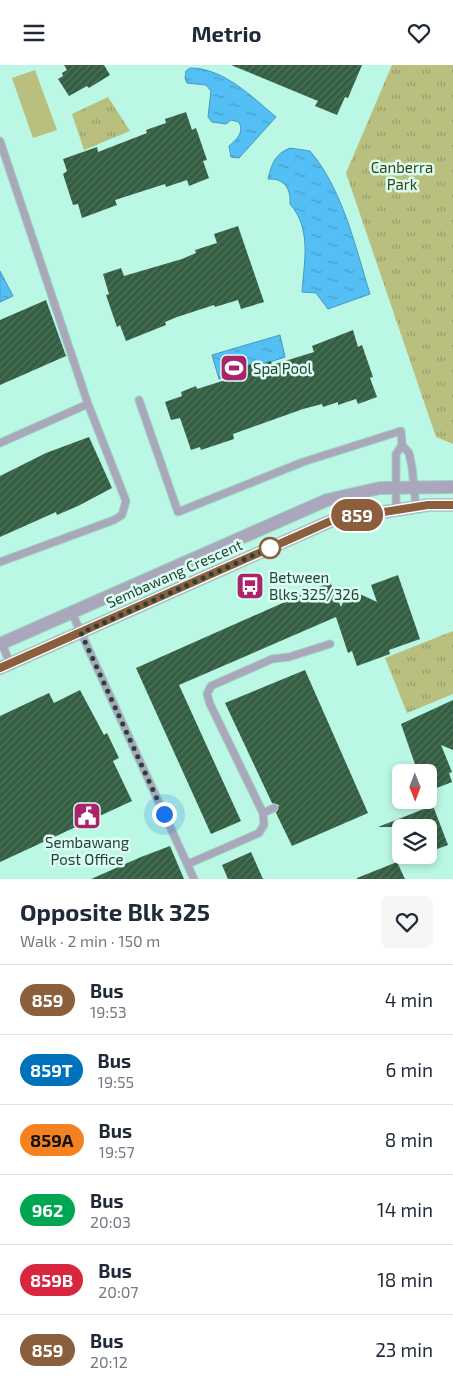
<!DOCTYPE html>
<html lang="en">
<head>
<meta charset="utf-8">
<style>
	:root { --surface:#fff; --page:#f6f6f7; --text:#1f2937; --muted:#747a83; --line:#e0e1e3 }
	body { margin:0; font-family:"Exo 2",sans-serif; background:var(--page); color:var(--text); height:100vh; display:flex; flex-direction:column; font-size:19px; white-space:nowrap }
	* { box-sizing:border-box; margin:0 }
	p { font-size:16px; color:var(--muted) }
	.icon { flex:none; width:28px; height:28px; fill:none; stroke:currentColor; stroke-width:2; stroke-linecap:round; stroke-linejoin:round }
	.map { position:relative; height:814px; overflow:hidden }
	.drawer { display:flex; flex-direction:column; background:var(--surface); flex:1 }
	.drawer>* { flex:none }
	.badge { padding:0 10px; border-radius:16px; font-size:18px; line-height:32px }
	.needle { width:32px; rotate:179deg }
	.fabs { position:absolute; left:392px; top:699px; display:grid; gap:10px }
	.fabs a { display:grid; place-items:center; width:45px; height:45px; border-radius:8px; background:var(--surface); box-shadow:0 2px 8px #0003; font-size:25px }
	.you { position:absolute; width:25px; height:25px; margin:-12px; border:4px solid #fff; border-radius:50%; background:#1a73e8; box-shadow:0 0 0 8px #1a73e833 }
	.map>.badge { position:absolute; translate:-50% -50%; box-shadow:0 0 0 2px #fff }
	.round { display:grid; place-items:center; flex:none; width:52px; height:52px; border-radius:8px; background:var(--page) }
	.head { display:flex; align-items:center; justify-content:space-between; height:85px; padding:0 20px }
	h1 { font-size:24px; font-weight:700; line-height:38px }
	ul { padding:0; list-style:none }
	li { display:flex; align-items:center; gap:15px; height:70px; padding:0 20px; border-top:1px solid var(--line) }
	li div { flex:1 }
	li b { display:block; font-size:19px }
	li em { font-style:normal }
	li .badge { min-width:55px; font-weight:700; text-align:center }
	header { display:flex; justify-content:space-between; align-items:center; height:65px; padding:0 20px; background:var(--surface); font-size:22px; font-weight:700 }
	.map>svg:first-child { display:block }
	.grass { fill:#b9c07f }
	.park { fill:url(#park-tufts) }
	.water { fill:url(#water-ripples); stroke:#4799bd }
	.building { fill:url(#building-hatch) }
	.lines { fill:none; stroke-linecap:round; stroke-linejoin:round }
	.service-casing { stroke:#9dd3c2; stroke-width:9 }
	.minor-casing { stroke:#9dd3c2; stroke-width:14 }
	.service { stroke:#aaa6bb; stroke-width:7 }
	.minor { stroke:#aaa6bb; stroke-width:12 }
	.line-casing { stroke:#fff; stroke-width:11 }
	.line { stroke:#8b5e3c; stroke-width:8 }
	.walk { stroke:#284139; stroke-width:5; stroke-dasharray:0 9 }
	.stop-dot { fill:#fff; stroke:#8b5e3c; stroke-width:2.5 }
	.labels { text-anchor:middle; dominant-baseline:central; stroke-width:5; stroke-linejoin:round; paint-order:stroke }
	.park-label { font-size:15px; fill:#3c4016; stroke:#dafef2 }
	.poi-label { font-size:15px; fill:#284139; stroke:#dafef2; text-anchor:start }
	.street-label { font-size:15px; fill:#284139; stroke:#dafef2 }
</style>
</head>
<body>
<header><svg class="icon" aria-label="menu" viewBox="0 0 24 24"><path d="M4 6h16M4 12h16M4 18h16"/></svg>Metrio<svg class="icon" aria-label="heart" viewBox="0 0 24 24"><path d="M12 20l-8-8c-3-5 5-10 8-4 3-6 11-1 8 4z"/></svg></header>
<div class="map">
<svg width="453" height="814" viewBox="0 0 453 814">
	<defs>
		<pattern id="park-tufts" width="24" height="20" patternUnits="userSpaceOnUse" patternTransform="scale(1.25)"><rect width="24" height="20" fill="#b9c07f"/><path d="M3 7l-1-3M5 7V3M7 7l1-3M15 17l-1-3M17 17v-4M19 17l1-3" fill="none" stroke="#969e69"/></pattern>
		<pattern id="water-ripples" width="26" height="14" patternUnits="userSpaceOnUse" patternTransform="scale(1.25)"><rect width="26" height="14" fill="#54bff5"/><path d="M2 4q2-2 4 0t4 0M15 11q2-2 4 0t4 0" fill="none" stroke="#469dc7"/></pattern>
		<pattern id="building-hatch" width="6" height="6" patternUnits="userSpaceOnUse" patternTransform="scale(1.25)"><rect width="6" height="6" fill="#345e42"/><path d="M-1 1l2-2M0 6l6-6M5 7l2-2" fill="none" stroke="#50735c"/></pattern>
	</defs>
	<rect width="100%" height="100%" fill="#baf7e4"/>
	<!-- grass -->
	<path class="grass" d="M35 5 57 65 33 73 12 13Z"/>
	<!-- park -->
	<path class="park" d="M392 0H453V379L436 372 346 108Z
		M108 32 130 66 84 85 72 49Z
		M453 566V629L407 648 385 593Z"/>
	<!-- water -->
	<path class="water" d="M190 3C224 3 252 32 276 52L239 93 231 92 229 81C237 74 244 68 239 57L231 55 226 59 212 57 208 52 211 26 206 20 187 18 185 13 186 6Z
		M290 83 310 86C343 125 355 181 370 229L328 244 316 228 302 227C304 197 312 164 290 139 291 123 284 113 268 114 272 98 275 89 290 83Z
		M0 206 13 231 0 237Z
		M280 270 285 292 219 314 212 290Z"/>
	<!-- building -->
	<path class="building" d="M64 0H104L110 10 89 23 87 21 69 31 58 14 63 11 62 8 67 5Z
		M231 0H362L348 33 345 32 337 50 315 41 318 36Z
		M186 47 192 65 196 63 207 95 203 96 209 113 189 121 187 115 166 122 165 119 115 135 117 140 82 153 78 139 73 140 63 109 67 106 63 94 97 82 98 87 147 68 146 65 166 58 165 54Z
		M238 161 264 237 241 244 238 235 215 242 214 240 177 252 165 257 166 260 126 276 120 260 117 262 106 230 109 229 103 209 121 203 124 211 182 194 196 188 195 185 217 178 214 169Z
		M46 235 66 291 0 320V255Z
		M353 265 358 282 362 280 373 312 370 313 377 332 358 339 356 334 338 340V337L323 342 322 339 303 344 233 369 234 374 201 385 200 382 191 385 180 353 171 355 165 337 182 331 181 327 196 321 197 324 235 312 233 305 251 299 252 302 271 296 272 300 314 287 312 281Z
		M89 372 112 423 78 441 57 450 56 447 0 472V411L46 388Z
		M398 510 420 574 389 585 390 589 357 601 352 586 348 588 336 552 179 620 241 756 211 769 136 603 330 517 341 542 349 524 377 537 371 520Z
		M305 605 368 748 292 781 276 748 279 740 272 738 225 638Z
		M80 625 104 670 107 668 119 693 113 696 132 736 0 797V651L49 628 54 638Z
		M453 635V685L441 680 452 707 449 708 452 717 429 726V708H418L401 659Z
		M430 733 448 780 429 787V762H378L429 742Z
		M170 781 184 814H91L141 792Z
		M251 787 263 814H228L222 800Z
		M397 797 405 814H357V813Z"/>
	<g class="lines">
		<defs>
			<path id="service" d="M0 76 88 339 126 436 122 450 114 455 0 497
				M139 335 178 447 303 397 401 366 402 380 409 388 412 402 416 442
				M0 378 88 339
				M396 445V389L402 380
				M72 548 194 814
				M1 577 10 598
				M263 748 274 743
				M188 799 259 768 264 760 263 748 210 639 207 629 211 621 272 594 289 592 330 579"/>
			<path id="minor" d="M0 579 327 435 380 423 453 422
				M0 603 333 455 428 440H453"/>
		</defs>
		<!-- service casing -->
		<use href="#service" class="service-casing"/>
		<!-- minor casing -->
		<use href="#minor" class="minor-casing"/>
		<!-- service -->
		<use href="#service" class="service"/>
		<!-- minor -->
		<use href="#minor" class="minor"/>
	</g>
	<g class="lines">
		<defs>
			<path id="line" d="M0 603 333 455 428 440H453"/>
		</defs>
		<!-- line casing -->
		<use href="#line" class="line-casing"/>
		<!-- line -->
		<use href="#line" class="line"/>
		<!-- walk -->
		<path class="walk" d="M164 749 81 568 272 482 270 483"/>
	</g>
	<!-- icons -->
	<defs>
		<symbol id="stadium-square" viewBox="-11 -11 22 22"><rect x="-9" y="-9" width="18" height="18" rx="4" fill="#aa246b" stroke="#dafef2"/><path d="M0-5a6.5 5 0 1 0 0 10a6.5 5 0 1 0 0-10ZM-3.5-1.8h7v3.6h-7Z" fill="#fff"/></symbol>
		<symbol id="bus-square" viewBox="-11 -11 22 22"><rect x="-9" y="-9" width="18" height="18" rx="4" fill="#aa246b" stroke="#dafef2"/><path d="M-5-6H5V4H4V6H2V4H-2V6H-4V4H-5ZM-3.5-4V0h7V-4ZM-3.5 1.2v1.5H-2V1.2ZM2 1.2v1.5H3.5V1.2Z" fill="#fff"/></symbol>
		<symbol id="civic-square" viewBox="-11 -11 22 22"><rect x="-9" y="-9" width="18" height="18" rx="4" fill="#aa246b" stroke="#dafef2"/><path d="M-.6-6.5H3V-4.5H.6V-3L4-1V1h2V6H-6V1h2V-1L-.6-3ZM-1.2 2.5V6h2.4V2.5Z" fill="#fff"/></symbol>
	</defs>
	<g fill-rule="evenodd">
		<use href="#stadium-square" x="218" y="287" width="32" height="32"/>
		<use href="#bus-square" x="234" y="505" width="32" height="32"/>
		<use href="#civic-square" x="71" y="735" width="32" height="32"/>
	</g>
	<!-- markers -->
	<circle class="stop-dot" cx="270" cy="483" r="10"/>
	<g class="labels">
		<!-- park labels -->
		<g class="park-label">
			<text x="402" y="102">Canberra<tspan x="402" dy="17">Park</tspan></text>
		</g>
		<!-- poi labels -->
		<g class="poi-label">
			<text x="253" y="303">Spa Pool</text>
			<text x="269" y="512">Between<tspan x="269" dy="17">Blks 325/326</tspan></text>
			<text x="87" y="777" text-anchor="middle">Sembawang<tspan x="87" dy="17">Post Office</tspan></text>
		</g>
		<!-- street labels -->
		<g class="street-label">
			<text transform="translate(174 508) rotate(-24)">Sembawang Crescent</text>
		</g>
	</g>
</svg>
<div class="fabs">
<a><svg class="needle" viewBox="-14 -14 28 28"><path d="M0-13l5 13h-10z" fill="#e53935"/><path d="M0 13l5-13h-10z" fill="#747a83"/></svg></a>
<a><svg class="icon" aria-label="layers" viewBox="0 0 24 24"><path d="M12 4l9 5-9 5-9-5zM3 14l9 5 9-5"/></svg></a>
</div>
<div class="you" style="left:164px;top:749px"></div>
<b class="badge" style="left:357px;top:450px;background:#8b5e3c;color:#fff">859</b>
</div>
<section class="drawer">
<div class="head"><div><h1>Opposite Blk 325</h1><p>Walk · 2 min · 150 m</p></div><a class="round"><svg class="icon" aria-label="heart" viewBox="0 0 24 24"><path d="M12 20l-8-8c-3-5 5-10 8-4 3-6 11-1 8 4z"/></svg></a></div>
<ul>
<li><span class="badge" style="background:#8b5e3c;color:#fff">859</span><div><b>Bus</b><p>19:53</p></div><em>4 min</em></li>
<li><span class="badge" style="background:#0072bc;color:#fff">859T</span><div><b>Bus</b><p>19:55</p></div><em>6 min</em></li>
<li><span class="badge" style="background:#f58220;color:#111">859A</span><div><b>Bus</b><p>19:57</p></div><em>8 min</em></li>
<li><span class="badge" style="background:#00a651;color:#fff">962</span><div><b>Bus</b><p>20:03</p></div><em>14 min</em></li>
<li><span class="badge" style="background:#d7263d;color:#fff">859B</span><div><b>Bus</b><p>20:07</p></div><em>18 min</em></li>
<li><span class="badge" style="background:#8b5e3c;color:#fff">859</span><div><b>Bus</b><p>20:12</p></div><em>23 min</em></li>
</ul>
</section>
</body>
</html>
